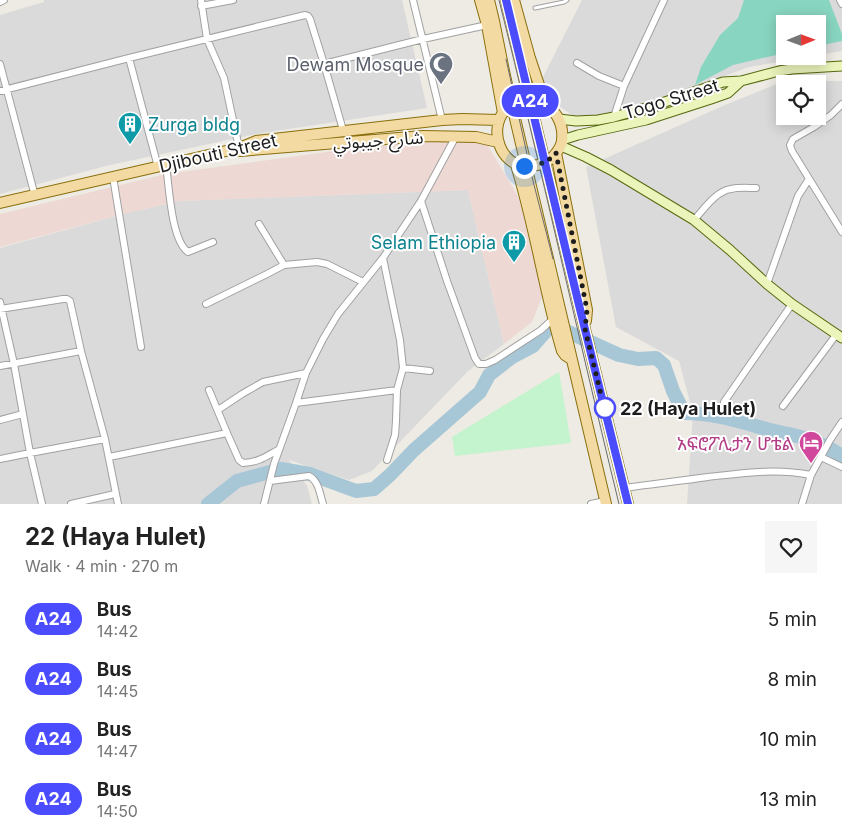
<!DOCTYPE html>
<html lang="en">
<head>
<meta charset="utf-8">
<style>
	:root { --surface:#fff; --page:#f6f6f6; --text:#222; --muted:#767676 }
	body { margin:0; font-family:Inter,"Noto Sans Arabic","Noto Sans Ethiopic",sans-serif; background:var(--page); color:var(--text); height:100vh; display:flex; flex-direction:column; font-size:19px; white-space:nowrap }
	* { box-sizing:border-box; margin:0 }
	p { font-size:16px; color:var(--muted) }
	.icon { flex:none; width:28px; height:28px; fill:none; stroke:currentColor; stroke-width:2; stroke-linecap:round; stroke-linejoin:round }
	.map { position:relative; height:504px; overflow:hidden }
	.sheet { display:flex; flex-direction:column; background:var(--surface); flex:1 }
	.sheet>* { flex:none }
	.badge { padding:0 10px; border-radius:16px; font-size:18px; line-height:32px }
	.needle { width:32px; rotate:89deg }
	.buttons { position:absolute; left:776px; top:15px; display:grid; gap:10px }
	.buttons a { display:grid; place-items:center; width:50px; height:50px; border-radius:0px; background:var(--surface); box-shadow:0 2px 12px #0003; font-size:25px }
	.you { position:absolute; width:25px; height:25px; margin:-12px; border:4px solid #fff; border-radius:50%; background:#1a73e8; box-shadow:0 0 0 8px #1a73e833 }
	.map>.badge { position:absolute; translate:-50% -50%; box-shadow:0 0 0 2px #fff }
	.round { display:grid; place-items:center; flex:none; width:52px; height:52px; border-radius:0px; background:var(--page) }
	.summary { display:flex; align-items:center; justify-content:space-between; height:85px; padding:0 25px }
	h1 { font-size:24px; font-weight:700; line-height:38px }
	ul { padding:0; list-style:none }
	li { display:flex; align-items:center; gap:15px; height:60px; padding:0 25px }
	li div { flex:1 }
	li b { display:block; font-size:19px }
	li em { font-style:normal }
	li .badge { min-width:55px; font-weight:700; text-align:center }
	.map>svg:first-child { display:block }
	.residential { fill:#dbdada; fill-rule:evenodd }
	.commercial { fill:#edd8d4 }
	.park { fill:#c3f4cd }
	.pitch { fill:#88d6c1 }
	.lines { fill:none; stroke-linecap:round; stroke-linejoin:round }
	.river { stroke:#a7c7d7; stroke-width:14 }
	.lane-casing { stroke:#a1a1a1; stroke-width:5 }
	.street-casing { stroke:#a1a1a1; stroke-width:8 }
	.secondary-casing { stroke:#556a0e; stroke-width:11 }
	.primary-casing { stroke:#896f0c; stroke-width:12 }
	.lane { stroke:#fff; stroke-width:3 }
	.street { stroke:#fff; stroke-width:6 }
	.secondary { stroke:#eaf4bb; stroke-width:9 }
	.primary { stroke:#f3daa2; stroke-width:10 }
	.tram { stroke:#6b6b6b; stroke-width:1 }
	.primary-bridge-casing { stroke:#896f0c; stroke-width:12; stroke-linecap:butt }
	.primary-bridge { stroke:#f3daa2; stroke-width:10 }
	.line-casing { stroke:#fff; stroke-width:11 }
	.line { stroke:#4c4cff; stroke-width:8 }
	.walk { stroke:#1d1d1d; stroke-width:5; stroke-dasharray:0 9 }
	.stop-dot { fill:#fff; stroke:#4c4cff; stroke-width:2.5 }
	.labels { text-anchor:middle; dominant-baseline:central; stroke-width:4; stroke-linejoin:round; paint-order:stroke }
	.worship-label { font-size:18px; fill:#5b616d; stroke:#fff; text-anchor:end }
	.street-label { font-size:18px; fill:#1d1d1d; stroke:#fff }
	.culture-label { font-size:18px; fill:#0d838f; stroke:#fff; text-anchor:start }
	.stop-label { font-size:18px; font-weight:bold; fill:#1d1d1d; stroke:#fff; text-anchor:start }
	.hotel-label { font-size:18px; fill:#b23c85; stroke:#fff; text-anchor:end }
</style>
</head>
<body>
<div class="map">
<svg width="842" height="504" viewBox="0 0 842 504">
	<rect width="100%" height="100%" fill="#edebe3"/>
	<!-- residential -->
	<path class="residential" d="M44 0H402L427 108 256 134 110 165 0 194V15L44 2Z
		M582 0H842V51L818 55V24H785V56H812L749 67 667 97 604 119 576 118 558 105 542 79Z
		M784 81H842V504H687L693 413 679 361 616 327 586 167 725 105ZM785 84H818V116H785Z
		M468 190 504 344 468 371 372 471 349 480 289 460 307 486 312 504H0V248L127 213 180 201Z"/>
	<!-- commercial -->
	<path class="commercial" d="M481 134 528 213 544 292 532 322 504 344 468 190 180 201 127 213 0 247V214L166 174 341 150 412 139Z"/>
	<!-- park -->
	<path class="park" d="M559 372 571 443 455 456 452 437Z"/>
	<!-- pitch -->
	<path class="pitch" d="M744 0H829L842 34V41L818 46V24H785V53L733 65 695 85 701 67 720 35 738 18Z"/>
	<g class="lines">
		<!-- river -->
		<path class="river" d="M208 504 237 481 281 469 310 474 356 491 374 489 390 475 414 450 480 392 489 375 512 357 533 346 547 330 555 326 619 355 638 359 656 358 664 365 673 391 684 413C714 413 741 422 770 430 781 433 793 434 804 438 817 442 830 448 842 456"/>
		<defs>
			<path id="lane" d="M535 8 564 2 567 0"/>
			<path id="street" d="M201 0 207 39 224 78 239 148
				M413 0 442 120
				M840 0 842 4
				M0 2 4 0
				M201 6 233 0
				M129 58 158 167
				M577 63 599 76 624 86
				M0 64 35 196
				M324 64 343 130
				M0 91 129 58 305 15 308 16 310 19 324 64 423 39 487 25
				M842 104 831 115 814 127 793 139 790 145 792 151 842 232
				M614 117 624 86 664 0
				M166 165C169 185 171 240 188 252L213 242
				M113 177 141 347
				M421 201 447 281 475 358 479 364H486L495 360 541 330 553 319
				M694 220C704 209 716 191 731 189 739 187 748 188 756 188
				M259 224 284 265
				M383 258 400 340 403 368 397 390 396 421 395 435 387 460
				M767 284 798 196 809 179
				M0 302 14 364 30 453 0 459
				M206 304 267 274 284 265 317 262 327 264 363 282
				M0 309 63 299H67L70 301 81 351 105 439 30 453 42 504
				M0 366 81 351
				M403 368 430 371
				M724 402 792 304
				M296 403 397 390
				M783 406 836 335
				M218 410 242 394 263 382 306 373
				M0 420 23 414
				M227 433 239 460 243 463C259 462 265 457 278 450
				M105 439 118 504
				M109 457 227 433 209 390
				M821 457 842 467
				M270 481 309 476C319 481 320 495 323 504
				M624 488C652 484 680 481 708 477 744 473 775 468 811 475
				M71 504 115 494
				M264 504 274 464 296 403 306 373 323 339 338 314 383 258 421 201 456 136
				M591 504 605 501
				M802 504 811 475 830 440 842 422"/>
			<path id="secondary" d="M559 119 576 121 598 120 614 117 656 105 723 82 741 81 779 71 792 69 842 66
				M562 140 578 135 646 120 711 99 728 93 741 81
				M561 146 586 157 611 170 694 220 730 250 767 284 792 304 842 338"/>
			<path id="primary" d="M480 0 487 25 503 113
				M489 0 494 21 505 76 606 504
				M506 0 579 305 628 504
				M514 0 530 58 545 103
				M538 101C555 106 564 124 562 140 562 147 556 153 552 158
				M502 114C491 133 500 162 523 166
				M240 151 423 136 476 137 498 142
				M556 153 587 310 586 321
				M516 165C535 226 544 290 562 351L565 355 571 359
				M0 203 239 148 256 141 442 120 462 119 499 120"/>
		</defs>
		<!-- lane casing -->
		<use href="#lane" class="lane-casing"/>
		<!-- street casing -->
		<use href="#street" class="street-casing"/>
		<!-- secondary casing -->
		<use href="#secondary" class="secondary-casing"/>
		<!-- primary casing -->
		<use href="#primary" class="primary-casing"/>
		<!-- lane -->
		<use href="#lane" class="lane"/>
		<!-- street -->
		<use href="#street" class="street"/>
		<!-- secondary -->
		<use href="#secondary" class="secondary"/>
		<!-- primary -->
		<use href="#primary" class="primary"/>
		<!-- tram -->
		<path class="tram" d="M499 0C541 167 578 336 619 504
			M506 59 532 177 553 259"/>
		<defs>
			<path id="primary-bridge" d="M509 107C517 102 525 99 535 100
				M524 166 538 165 551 159"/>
		</defs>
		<!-- primary-bridge casing -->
		<use href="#primary-bridge" class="primary-bridge-casing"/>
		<!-- primary-bridge -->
		<use href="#primary-bridge" class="primary-bridge"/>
	</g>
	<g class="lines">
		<defs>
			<path id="line" d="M506 0 579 305 628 504"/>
		</defs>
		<!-- line casing -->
		<use href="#line" class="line-casing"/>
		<!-- line -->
		<use href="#line" class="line"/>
		<!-- walk -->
		<path class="walk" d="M524 166C538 166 547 163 556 153L587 310 585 329 605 411V408"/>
	</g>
	<!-- icons -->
	<defs>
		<symbol id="mosque-pin" viewBox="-11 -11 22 30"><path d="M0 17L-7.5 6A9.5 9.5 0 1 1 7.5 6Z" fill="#6b7280" stroke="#fff"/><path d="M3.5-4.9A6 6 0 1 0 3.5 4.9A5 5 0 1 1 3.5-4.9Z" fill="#fff"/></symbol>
		<symbol id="building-pin" viewBox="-11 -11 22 30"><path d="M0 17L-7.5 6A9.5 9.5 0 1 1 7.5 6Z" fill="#0f9aa8" stroke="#fff"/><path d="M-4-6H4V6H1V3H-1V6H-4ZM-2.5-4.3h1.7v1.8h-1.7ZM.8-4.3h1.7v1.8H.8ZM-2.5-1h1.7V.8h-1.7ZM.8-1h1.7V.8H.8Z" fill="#fff"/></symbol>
		<symbol id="hotel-pin" viewBox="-11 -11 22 30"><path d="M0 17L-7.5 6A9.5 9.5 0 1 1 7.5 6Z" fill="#d1479c" stroke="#fff"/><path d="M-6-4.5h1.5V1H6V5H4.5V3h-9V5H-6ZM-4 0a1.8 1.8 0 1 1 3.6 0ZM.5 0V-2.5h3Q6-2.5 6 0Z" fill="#fff"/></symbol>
	</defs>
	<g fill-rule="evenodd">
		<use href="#mosque-pin" x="427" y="50" width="28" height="38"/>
		<use href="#building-pin" x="116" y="110" width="28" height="38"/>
		<use href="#building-pin" x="500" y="228" width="28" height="38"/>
		<use href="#hotel-pin" x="797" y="429" width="28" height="38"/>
	</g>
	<!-- markers -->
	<circle class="stop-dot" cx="605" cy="408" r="10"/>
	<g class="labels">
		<!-- worship labels -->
		<g class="worship-label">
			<text x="424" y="64">Dewam Mosque</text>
		</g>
		<!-- street labels -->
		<g class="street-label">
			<text transform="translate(671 99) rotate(-17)">Togo Street</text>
			<text transform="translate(378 140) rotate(-4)">شارع جيبوتي</text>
			<text transform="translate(218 153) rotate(-13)">Djibouti Street</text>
		</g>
		<!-- culture labels -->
		<g class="culture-label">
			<text x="148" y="124">Zurga bldg</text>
			<text x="496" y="242" text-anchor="end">Selam Ethiopia</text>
		</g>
		<!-- stop labels -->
		<g class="stop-label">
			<text x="620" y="408">22 (Haya Hulet)</text>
		</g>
		<!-- hotel labels -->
		<g class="hotel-label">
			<text x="794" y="443">አፍሮፖሊታን ሆቴል</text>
		</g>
	</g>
</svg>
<div class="buttons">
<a><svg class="needle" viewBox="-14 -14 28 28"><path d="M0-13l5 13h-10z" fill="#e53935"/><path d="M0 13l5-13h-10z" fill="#767676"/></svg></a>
<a><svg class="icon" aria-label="locate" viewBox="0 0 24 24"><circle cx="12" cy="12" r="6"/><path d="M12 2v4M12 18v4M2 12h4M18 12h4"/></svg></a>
</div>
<div class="you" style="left:524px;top:166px"></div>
<b class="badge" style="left:530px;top:101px;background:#4c4cff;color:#fff">A24</b>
</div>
<section class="sheet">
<div class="summary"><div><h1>22 (Haya Hulet)</h1><p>Walk · 4 min · 270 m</p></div><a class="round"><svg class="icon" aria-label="heart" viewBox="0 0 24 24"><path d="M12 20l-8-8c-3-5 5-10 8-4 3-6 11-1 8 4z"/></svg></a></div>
<ul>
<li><span class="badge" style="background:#4c4cff;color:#fff">A24</span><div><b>Bus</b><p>14:42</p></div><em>5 min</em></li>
<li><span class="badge" style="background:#4c4cff;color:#fff">A24</span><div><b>Bus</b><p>14:45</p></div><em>8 min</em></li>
<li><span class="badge" style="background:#4c4cff;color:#fff">A24</span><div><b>Bus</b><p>14:47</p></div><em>10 min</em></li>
<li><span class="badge" style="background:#4c4cff;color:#fff">A24</span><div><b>Bus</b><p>14:50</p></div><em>13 min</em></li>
</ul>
</section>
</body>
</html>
